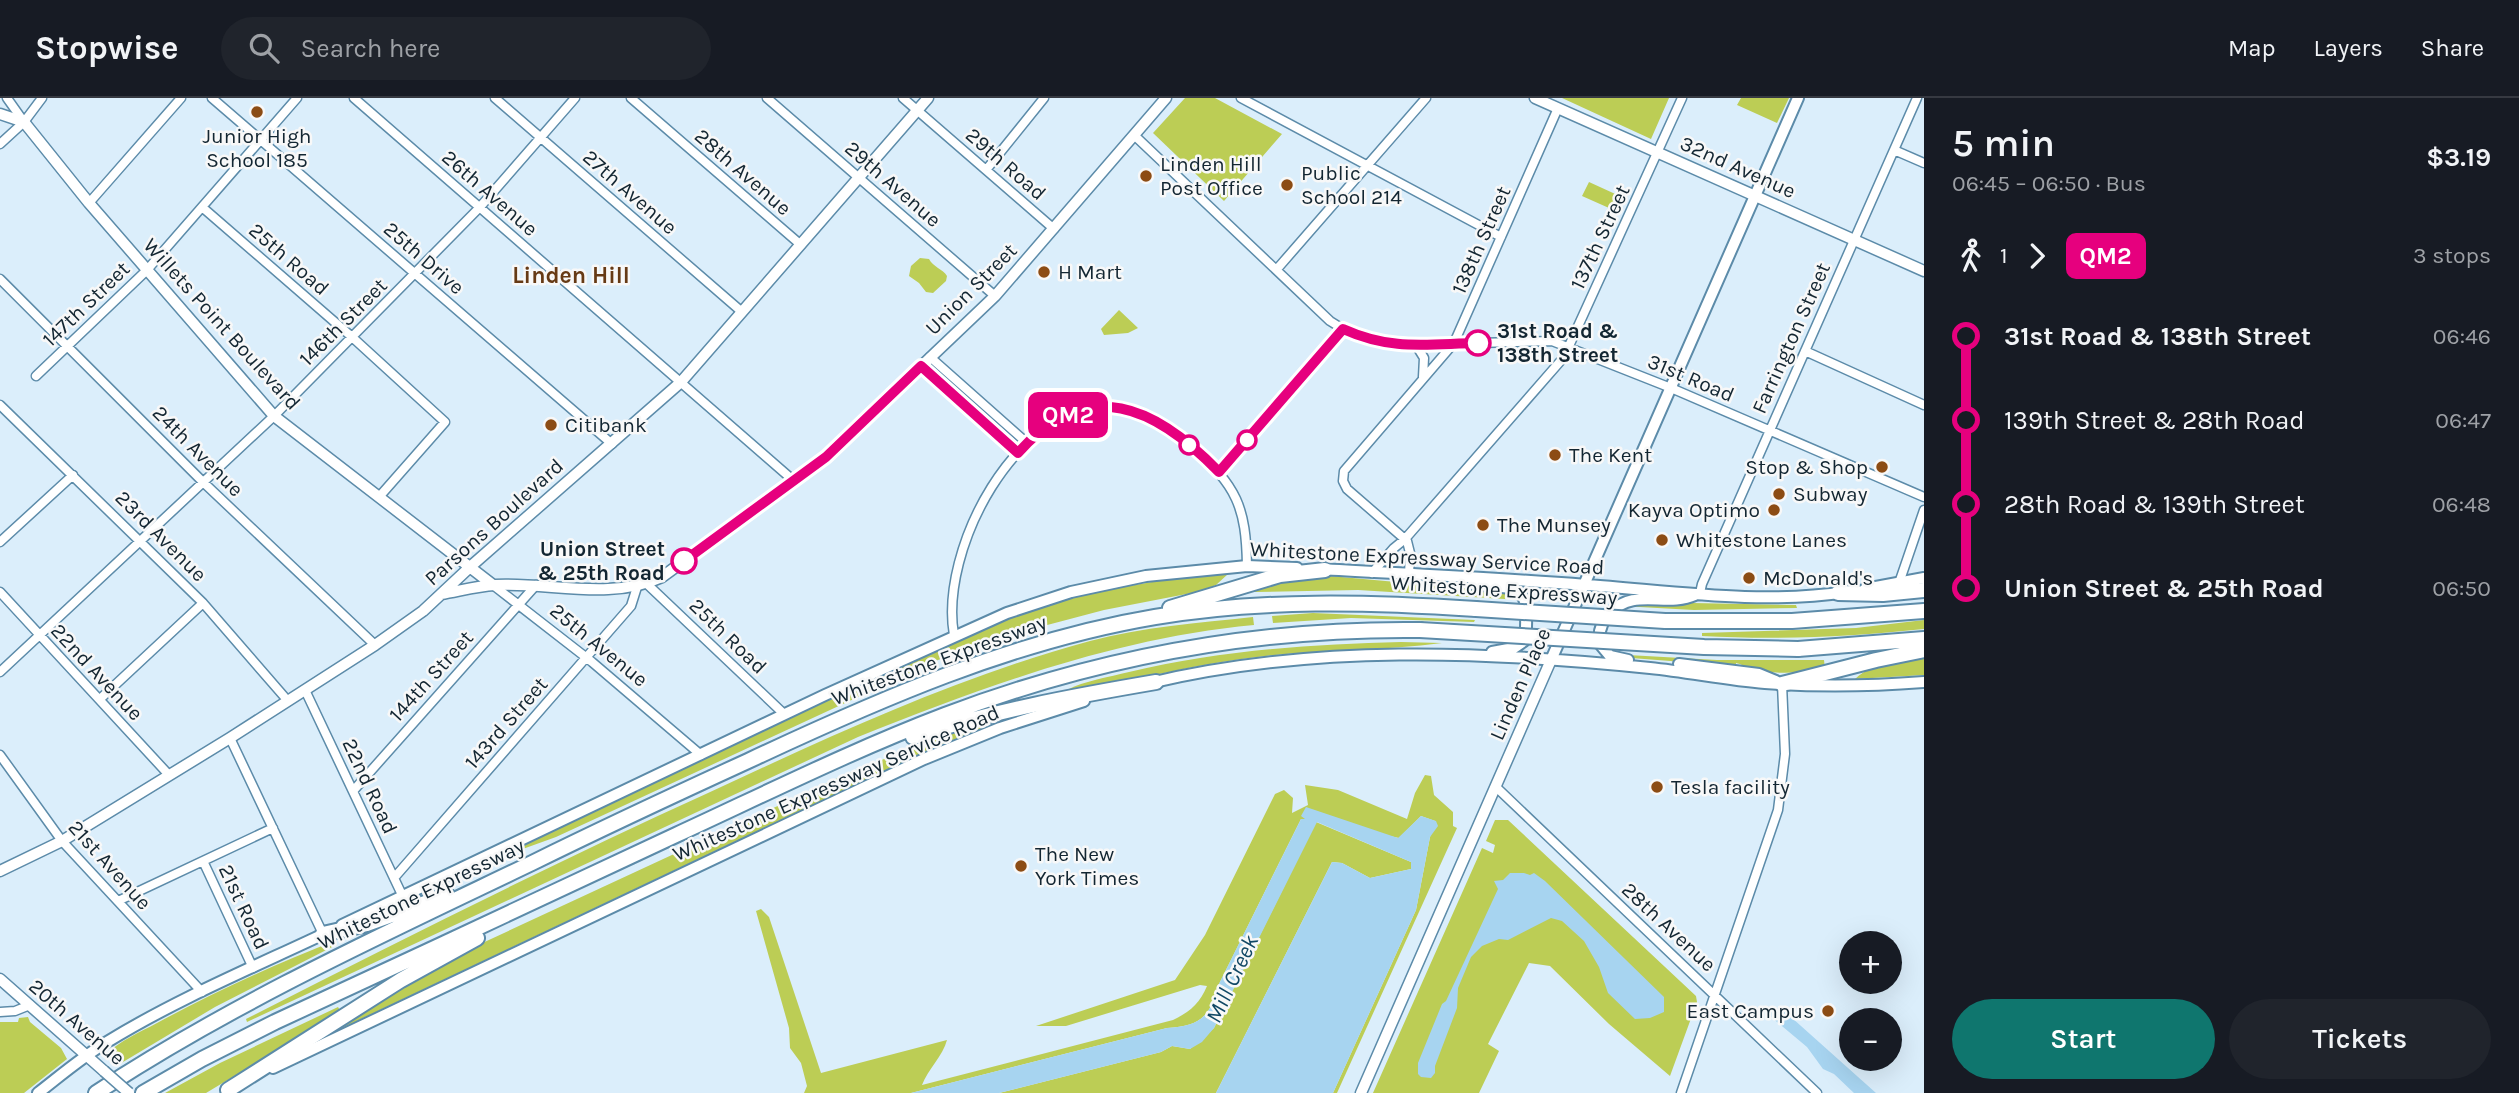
<!DOCTYPE html>
<html lang="en">
<head>
<meta charset="utf-8">
<style>
	:root { --surface:#171b24; --page:#20242c; --text:#f1f3f6; --muted:#9ea1a6; --line:#363941; --accent:#0f766e }
	body { margin:0; font-family:Karla,sans-serif; background:var(--page); color:var(--text); height:100vh; display:flex; flex-direction:column; font-size:26px; white-space:nowrap }
	* { box-sizing:border-box; margin:0 }
	p { font-size:23px; color:var(--muted) }
	.icon { flex:none; width:38px; height:38px; fill:none; stroke:currentColor; stroke-width:2; stroke-linecap:round; stroke-linejoin:round }
	.map { position:relative; flex:1; overflow:hidden }
	.side { display:flex; flex-direction:column; background:var(--surface); width:595px }
	.side>* { flex:none }
	.badge { padding:0 14px; border-radius:10px; font-size:24px; line-height:46px }
	.tools { position:absolute; left:1839px; top:833px; display:grid; gap:14px }
	.tools a { display:grid; place-items:center; width:63px; height:63px; border-radius:50%; background:var(--surface); box-shadow:0 7px 28px #0002; font-size:35px }
	.map>.badge { position:absolute; translate:-50% -50%; box-shadow:0 0 0 4px #fff }
	.legs { display:flex; align-items:center; gap:10px; height:77px; padding:0 28px; font-size:23px }
	.legs p { margin-inline-start:auto }
	.head { display:flex; align-items:center; justify-content:space-between; height:119px; padding:0 28px }
	h1 { font-size:38px; font-weight:600; line-height:52px }
	.cta { display:flex; gap:14px; margin-top:auto; padding:14px 28px }
	.cta a { flex:1; height:80px; border-radius:42px; background:var(--accent); color:#fff; font-size:28px; font-weight:600; line-height:80px; text-align:center }
	.cta a+a { background:var(--page); color:var(--text) }
	ul { padding:0 28px; list-style:none }
	li { display:flex; align-items:center; gap:24px; height:84px; font-size:26px }
	li i { display:grid; place-items:center; width:10px; height:100%; margin:0 9px; background:currentColor }
	li i::after { content:''; width:18px; height:18px; margin:-9px; border:5px solid; border-radius:50%; background:var(--surface) }
	li p { margin-inline-start:auto }
	li:first-child i { background:linear-gradient(#0000 50%,currentColor 0) }
	li:last-child i { background:linear-gradient(currentColor 50%,#0000 0) }
	header { display:flex; align-items:center; gap:42px; box-sizing:border-box; height:98px; padding:0 35px; background:var(--surface); border-bottom:2px solid var(--line) }
	header strong { font-size:33px }
	nav { display:flex; gap:38px; margin-inline-start:auto; font-size:24px }
	.search { width:490px; height:63px; background:var(--page); display:flex; align-items:center; gap:18px; box-sizing:border-box; padding:0 24px; border-radius:38px; color:var(--muted); font-size:26px }
	main { display:flex; flex:1; min-height:0 }
	.map>svg:first-child { display:block }
	.green { fill:#bccd55 }
	.water { fill:#a7d4f0 }
	.lines { fill:none; stroke-linecap:round; stroke-linejoin:round }
	.minor-casing { stroke:#5c8ba9; stroke-width:11 }
	.tertiary-casing { stroke:#5c8ba9; stroke-width:13 }
	.secondary-casing { stroke:#5c8ba9; stroke-width:14 }
	.motorway-casing { stroke:#5c8ba9; stroke-width:18 }
	.minor { stroke:#fff; stroke-width:8 }
	.tertiary { stroke:#fff; stroke-width:10 }
	.secondary { stroke:#fff; stroke-width:10 }
	.motorway { stroke:#fff; stroke-width:14 }
	.tertiary-bridge-casing { stroke:#5c8ba9; stroke-width:13; stroke-linecap:butt }
	.motorway-bridge-casing { stroke:#5c8ba9; stroke-width:18; stroke-linecap:butt }
	.tertiary-bridge { stroke:#fff; stroke-width:10 }
	.motorway-bridge { stroke:#fff; stroke-width:14 }
	.line-1-casing { stroke:#fff; stroke-width:16 }
	.line-1 { stroke:#e6007e; stroke-width:10 }
	.poi-dot { fill:#8c4c14; stroke:#f8f8f8; stroke-width:2.5 }
	.stop-1-dot { fill:#fff; stroke:#e6007e; stroke-width:3.5 }
	.labels { text-anchor:middle; dominant-baseline:central; stroke-width:5; stroke-linejoin:round; paint-order:stroke }
	.poi-label { font-size:21px; fill:#132632; stroke:#f8f8f8; text-anchor:start }
	.street-label { font-size:21px; fill:#132632; stroke:#f8f8f8 }
	.stop-label { font-size:21px; font-weight:bold; fill:#132632; stroke:#f8f8f8; text-anchor:start }
	.neighbourhood-label { font-size:23px; font-weight:bold; fill:#663a15; stroke:#f8f8f8 }
	.water-label { font-size:23px; font-style:italic; fill:#114865; stroke:#f8f8f8 }
</style>
</head>
<body>
<header>
<strong>Stopwise</strong>
<div class="search"><svg class="icon" aria-label="search" viewBox="0 0 24 24"><circle cx="10" cy="10" r="6"/><path d="M15 15l6 6"/></svg>Search here</div>
<nav><a>Map</a><a>Layers</a><a>Share</a></nav>
</header>
<main>
<div class="map">
<svg width="1924" height="995" viewBox="0 0 1924 995">
	<rect width="100%" height="100%" fill="#dbeefb"/>
	<!-- green -->
	<path class="green" d="M1185 0H1215L1282 36 1224 103 1153 35Z
		M1562 0H1669L1651 41Z
		M1741 0H1789L1777 25 1737 7Z
		M1589 84 1624 100 1618 114 1582 98Z
		M920 160 929 161C933 169 943 171 947 178L946 183 933 195 926 194 919 185 909 178 911 168Z
		M1119 212 1138 230 1128 235 1104 237 1101 231Z
		M1228 476 1216 487 1202 493 1104 512 1017 535 938 562 556 739 520 752 452 785V782L790 619 921 559 1020 516 1076 499 1129 488 1169 481Z
		M1319 477 1507 494 1514 496 1521 502 1358 492 1254 494 1253 489Z
		M1642 504 1796 507 1797 510 1694 512 1621 508Z
		M1313 515 1475 522 1474 524 1351 520 1273 525 1272 518Z
		M1253 519 1254 527C1115 540 986 588 858 639L247 924 246 921C399 843 552 766 708 695 833 637 957 579 1090 543 1142 529 1199 525 1253 519Z
		M1924 522V531C1850 539 1777 542 1702 538V535L1856 530Z
		M1401 544 1442 545C1384 553 1325 551 1266 558 1201 565 1137 581 1072 595L1067 592C1084 583 1109 579 1129 574 1218 553 1310 546 1401 544Z
		M1610 556 1717 562H1824L1825 571C1800 575 1776 577 1751 571 1746 569 1741 566 1736 565V568L1618 559Z
		M1924 559V577L1855 581C1875 563 1898 562 1924 559Z
		M980 627 982 630 931 651 342 930 340 926 401 889 478 847 853 673 967 629Z
		M1425 677 1431 678 1434 697 1453 714V728L1457 730 1337 995H1333L1416 812 1430 739 1435 723 1421 718 1399 740 1307 721H1301L1218 888C1210 919 1200 928 1167 930L911 995H804L807 988 801 965 790 950 789 930 756 813 761 811 769 819 821 975 947 942C943 958 928 971 922 987L1173 922C1190 914 1200 905 1207 888L1200 887 1066 928H1036L1175 882 1205 837 1275 696 1284 692 1293 700 1292 715 1308 707 1305 687 1338 692 1407 721 1415 695Z
		M1495 722H1508L1696 898 1697 904 1670 978 1609 926 1550 868 1529 865 1488 946 1499 953 1479 995H1373L1482 750 1493 755 1495 747 1486 743Z
		M1316 724 1411 764V771L1370 780 1342 765 1332 764 1216 995H999L1161 954 1172 948 1190 951 1214 930Z
		M334 843 336 847 215 909 118 967 106 956C120 943 140 934 157 925 214 894 274 867 334 843Z
		M338 909 341 914 206 995H165L220 965Z
		M28 919 30 924 61 950 67 961 24 995H0V924H18L19 920Z"/>
	<!-- water -->
	<path class="water" d="M1306 709 1398 740 1421 718 1436 723 1438 728 1430 739 1416 812 1333 995H1216L1332 764 1342 765 1370 780 1411 771V764L1317 724 1214 930 1202 944 1190 951 1172 948 1161 954 999 995H911L1167 930C1200 928 1210 919 1218 888L1301 721H1305L1301 718Z
		M1510 775H1524L1530 777 1534 775 1545 783 1664 899V914L1650 920 1635 921 1608 895 1599 869 1584 843 1562 823 1551 820 1508 842 1499 841 1482 848 1471 859 1458 890 1457 910 1435 968V975L1431 980 1421 979 1418 976V965L1442 906 1446 903 1498 791 1494 783 1503 782Z
		M1769 908 1782 911 1876 995H1854L1834 976 1823 971 1807 949 1764 913Z"/>
	<g class="lines">
		<defs>
			<path id="minor" d="M7 0 24 24
				M212 0 612 346
				M354 0 794 383
				M495 0 742 214
				M631 0 801 147
				M767 0 995 198
				M903 0 1054 131
				M1241 0 1501 139
				M1134 37 1330 223C1351 237 1373 244 1399 247L1552 243 1671 290 1924 399
				M0 46 24 24 42 0
				M1894 52 1924 65
				M986 72 1044 0
				M89 105 181 0
				M202 109 352 239 445 324 379 399
				M1277 171 1426 0
				M0 181 203 384 375 547
				M1416 247 1424 260 1423 279
				M1805 253 1924 307
				M930 259 1027 345
				M921 269 1018 355
				M36 278 147 172 297 0
				M0 307 203 505 288 603
				M1219 374 1343 231
				M0 444 73 377
				M1372 475 1394 450 1405 441 1564 259 1682 0
				M1409 477 1410 455 1407 443 1347 391 1343 383 1344 373 1454 245 1558 10
				M1899 485 1924 412
				M647 486 784 616
				M493 487 592 564 701 657
				M0 494 169 677
				M1700 495 1702 486 1917 0
				M954 537C939 453 1016 303 1113 309 1145 311 1168 329 1192 349 1237 388 1246 409 1247 468
				M0 574 274 318 480 109 575 0
				M305 592 403 799
				M100 601 203 505
				M230 640 323 836
				M0 657 62 743 202 894
				M1496 689 1817 995
				M353 693 536 487
				M203 763 253 870
				M394 780 631 508 637 489
				M118 803 273 730
				M0 914 15 913 30 907
				M1681 995 1778 712 1785 656 1782 586"/>
			<path id="tertiary" d="M1535 0 1924 173
				M0 16 24 24 89 105 274 318 493 487
				M441 496C459 493 477 488 495 487 550 484 610 503 662 479L826 359 995 198 1166 0
				M0 773 62 743 230 640 375 547 423 513 470 469 681 284 928 0
				M0 881 104 973
				M1361 995 1551 562"/>
			<path id="secondary" d="M1320 471C1409 476 1497 480 1586 487 1671 493 1760 507 1846 494
				M1473 486C1497 491 1528 482 1526 515 1526 525 1527 534 1524 543L1514 550 1492 554
				M1865 491 1924 480
				M1551 562 1798 0
				M1628 562 1610 558 1600 546C1598 534 1601 524 1610 515 1634 489 1666 510 1695 497
				M1679 566 1759 576 1776 583
				M1150 585C1314 546 1484 553 1650 570 1689 574 1727 582 1765 585 1818 589 1872 588 1924 584
				M342 827 825 597 1007 515 1071 494 1146 478 1247 468 1297 470
				M273 970 924 661 1000 630 1084 603
				M38 995C60 978 82 959 107 944 177 901 254 869 328 834"/>
			<path id="motorway" d="M1838 495 1883 496 1924 492
				M1170 510 1280 477 1325 472
				M1665 523H1792L1924 513
				M1798 551 1924 541
				M1782 586 1876 562 1924 552
				M913 639C992 613 1074 598 1156 584
				M323 836 367 826 447 797
				M228 992 401 882 477 840
				M96 995C233 905 384 836 532 765 603 730 676 696 748 663 878 602 1012 543 1155 519 1262 501 1368 504 1476 511
				M143 995 202 961 275 924C409 862 542 800 676 737 765 696 853 652 945 617 1098 559 1256 530 1420 532"/>
		</defs>
		<!-- minor casing -->
		<use href="#minor" class="minor-casing"/>
		<!-- tertiary casing -->
		<use href="#tertiary" class="tertiary-casing"/>
		<!-- secondary casing -->
		<use href="#secondary" class="secondary-casing"/>
		<!-- motorway casing -->
		<use href="#motorway" class="motorway-casing"/>
		<!-- minor -->
		<use href="#minor" class="minor"/>
		<!-- tertiary -->
		<use href="#tertiary" class="tertiary"/>
		<!-- secondary -->
		<use href="#secondary" class="secondary"/>
		<!-- motorway -->
		<use href="#motorway" class="motorway"/>
		<defs>
			<path id="tertiary-bridge" d="M104 973 129 995"/>
			<path id="motorway-bridge" d="M1476 511 1665 523
				M1420 532 1704 549 1798 551"/>
		</defs>
		<!-- tertiary-bridge casing -->
		<use href="#tertiary-bridge" class="tertiary-bridge-casing"/>
		<!-- motorway-bridge casing -->
		<use href="#motorway-bridge" class="motorway-bridge-casing"/>
		<!-- tertiary-bridge -->
		<use href="#tertiary-bridge" class="tertiary-bridge"/>
		<!-- motorway-bridge -->
		<use href="#motorway-bridge" class="motorway-bridge"/>
	</g>
	<g class="lines">
		<defs>
			<path id="line-1" d="M684 463 826 359 921 268 1018 355C1088 276 1156 309 1219 374L1343 231C1392 253 1426 246 1478 245"/>
		</defs>
		<!-- line-1 casing -->
		<use href="#line-1" class="line-1-casing"/>
		<!-- line-1 -->
		<use href="#line-1" class="line-1"/>
	</g>
	<!-- markers -->
	<g class="poi-dot">
		<circle cx="257" cy="14" r="7"/>
		<circle cx="1146" cy="78" r="7"/>
		<circle cx="1287" cy="87" r="7"/>
		<circle cx="1044" cy="174" r="7"/>
		<circle cx="551" cy="327" r="7"/>
		<circle cx="1555" cy="357" r="7"/>
		<circle cx="1882" cy="369" r="7"/>
		<circle cx="1779" cy="396" r="7"/>
		<circle cx="1774" cy="412" r="7"/>
		<circle cx="1483" cy="427" r="7"/>
		<circle cx="1662" cy="442" r="7"/>
		<circle cx="1749" cy="480" r="7"/>
		<circle cx="1657" cy="689" r="7"/>
		<circle cx="1021" cy="768" r="7"/>
		<circle cx="1828" cy="913" r="7"/>
	</g>
	<g class="stop-1-dot">
		<circle cx="1478" cy="245" r="12"/>
		<circle cx="1247" cy="342" r="9"/>
		<circle cx="1189" cy="347" r="9"/>
		<circle cx="684" cy="463" r="12"/>
	</g>
	<g class="labels">
		<!-- poi labels -->
		<g class="poi-label">
			<text x="257" y="38" text-anchor="middle">Junior High<tspan x="257" dy="24">School 185</tspan></text>
			<text x="1160" y="66">Linden Hill<tspan x="1160" dy="24">Post Office</tspan></text>
			<text x="1301" y="75">Public<tspan x="1301" dy="24">School 214</tspan></text>
			<text x="1058" y="174">H Mart</text>
			<text x="565" y="327">Citibank</text>
			<text x="1569" y="357">The Kent</text>
			<text x="1868" y="369" text-anchor="end">Stop &amp; Shop</text>
			<text x="1793" y="396">Subway</text>
			<text x="1760" y="412" text-anchor="end">Kayva Optimo</text>
			<text x="1497" y="427">The Munsey</text>
			<text x="1676" y="442">Whitestone Lanes</text>
			<text x="1763" y="480">McDonald's</text>
			<text x="1671" y="689">Tesla facility</text>
			<text x="1035" y="756">The New<tspan x="1035" dy="24">York Times</tspan></text>
			<text x="1814" y="913" text-anchor="end">East Campus</text>
		</g>
		<!-- street labels -->
		<g class="street-label">
			<text transform="translate(1006 66) rotate(41)">29th Road</text>
			<text transform="translate(1738 69) rotate(24)">32nd Avenue</text>
			<text transform="translate(743 74) rotate(41)">28th Avenue</text>
			<text transform="translate(893 86) rotate(41)">29th Avenue</text>
			<text transform="translate(630 94) rotate(41)">27th Avenue</text>
			<text transform="translate(490 95) rotate(41)">26th Avenue</text>
			<text transform="translate(1600 139) rotate(-65)">137th Street</text>
			<text transform="translate(1481 142) rotate(-66)">138th Street</text>
			<text transform="translate(424 160) rotate(41)">25th Drive</text>
			<text transform="translate(289 161) rotate(41)">25th Road</text>
			<text transform="translate(971 191) rotate(-45)">Union Street</text>
			<text transform="translate(86 206) rotate(-44)">147th Street</text>
			<text transform="translate(343 224) rotate(-45)">146th Street</text>
			<text transform="translate(222 226) rotate(48)">Willets Point Boulevard</text>
			<text transform="translate(1791 240) rotate(-66)">Farrington Street</text>
			<text transform="translate(1691 280) rotate(23)">31st Road</text>
			<text transform="translate(198 353) rotate(45)">24th Avenue</text>
			<text transform="translate(494 424) rotate(-42)">Parsons Boulevard</text>
			<text transform="translate(161 438) rotate(45)">23rd Avenue</text>
			<text transform="translate(1427 460) rotate(3)">Whitestone Expressway Service Road</text>
			<text transform="translate(1504 492) rotate(4)">Whitestone Expressway</text>
			<text transform="translate(728 538) rotate(44)">25th Road</text>
			<text transform="translate(599 547) rotate(39)">25th Avenue</text>
			<text transform="translate(939 562) rotate(-20)">Whitestone Expressway</text>
			<text transform="translate(97 574) rotate(47)">22nd Avenue</text>
			<text transform="translate(431 578) rotate(-48)">144th Street</text>
			<text transform="translate(1520 586) rotate(-66)">Linden Place</text>
			<text transform="translate(506 625) rotate(-49)">143rd Street</text>
			<text transform="translate(836 685) rotate(-24)">Whitestone Expressway Service Road</text>
			<text transform="translate(370 688) rotate(65)">22nd Road</text>
			<text transform="translate(110 767) rotate(48)">21st Avenue</text>
			<text transform="translate(421 796) rotate(-26)">Whitestone Expressway</text>
			<text transform="translate(244 809) rotate(65)">21st Road</text>
			<text transform="translate(1669 829) rotate(43)">28th Avenue</text>
			<text transform="translate(77 924) rotate(41)">20th Avenue</text>
		</g>
		<!-- stop labels -->
		<g class="stop-label">
			<text x="1497" y="233">31st Road &amp;<tspan x="1497" dy="24">138th Street</tspan></text>
			<text x="665" y="451" text-anchor="end">Union Street<tspan x="665" dy="24">&amp; 25th Road</tspan></text>
		</g>
		<!-- neighbourhood labels -->
		<g class="neighbourhood-label">
			<text x="571" y="177">Linden Hill</text>
		</g>
		<!-- water labels -->
		<g class="water-label">
			<text transform="translate(1232 881) rotate(-65)">Mill Creek</text>
		</g>
	</g>
</svg>
<div class="tools">
<a>+</a>
<a>−</a>
</div>
<b class="badge" style="left:1068px;top:317px;background:#e6007e;color:#fff">QM2</b>
</div>
<section class="side">
<div class="head"><div><h1>5 min</h1><p>06:45 – 06:50 · Bus</p></div><b>$3.19</b></div>
<div class="legs"><svg class="icon" aria-label="walk" viewBox="0 0 24 24"><circle cx="13" cy="4" r="2"/><path d="M13 8l-2 6 4 7M11 14l-3 7M7 12l3-4h3l4 4"/></svg>1<svg class="icon" aria-label="forward" viewBox="0 0 24 24"><path d="M9 5l7 7-7 7"/></svg><b class="badge" style="background:#e6007e;color:#fff">QM2</b><p>3 stops</p></div>
<ul>
<li><i style="color:#e6007e"></i><b>31st Road &amp; 138th Street</b><p>06:46</p></li>
<li><i style="color:#e6007e"></i><span>139th Street &amp; 28th Road</span><p>06:47</p></li>
<li><i style="color:#e6007e"></i><span>28th Road &amp; 139th Street</span><p>06:48</p></li>
<li><i style="color:#e6007e"></i><b>Union Street &amp; 25th Road</b><p>06:50</p></li>
</ul>
<div class="cta"><a>Start</a><a>Tickets</a></div>
</section>
</main>
</body>
</html>
